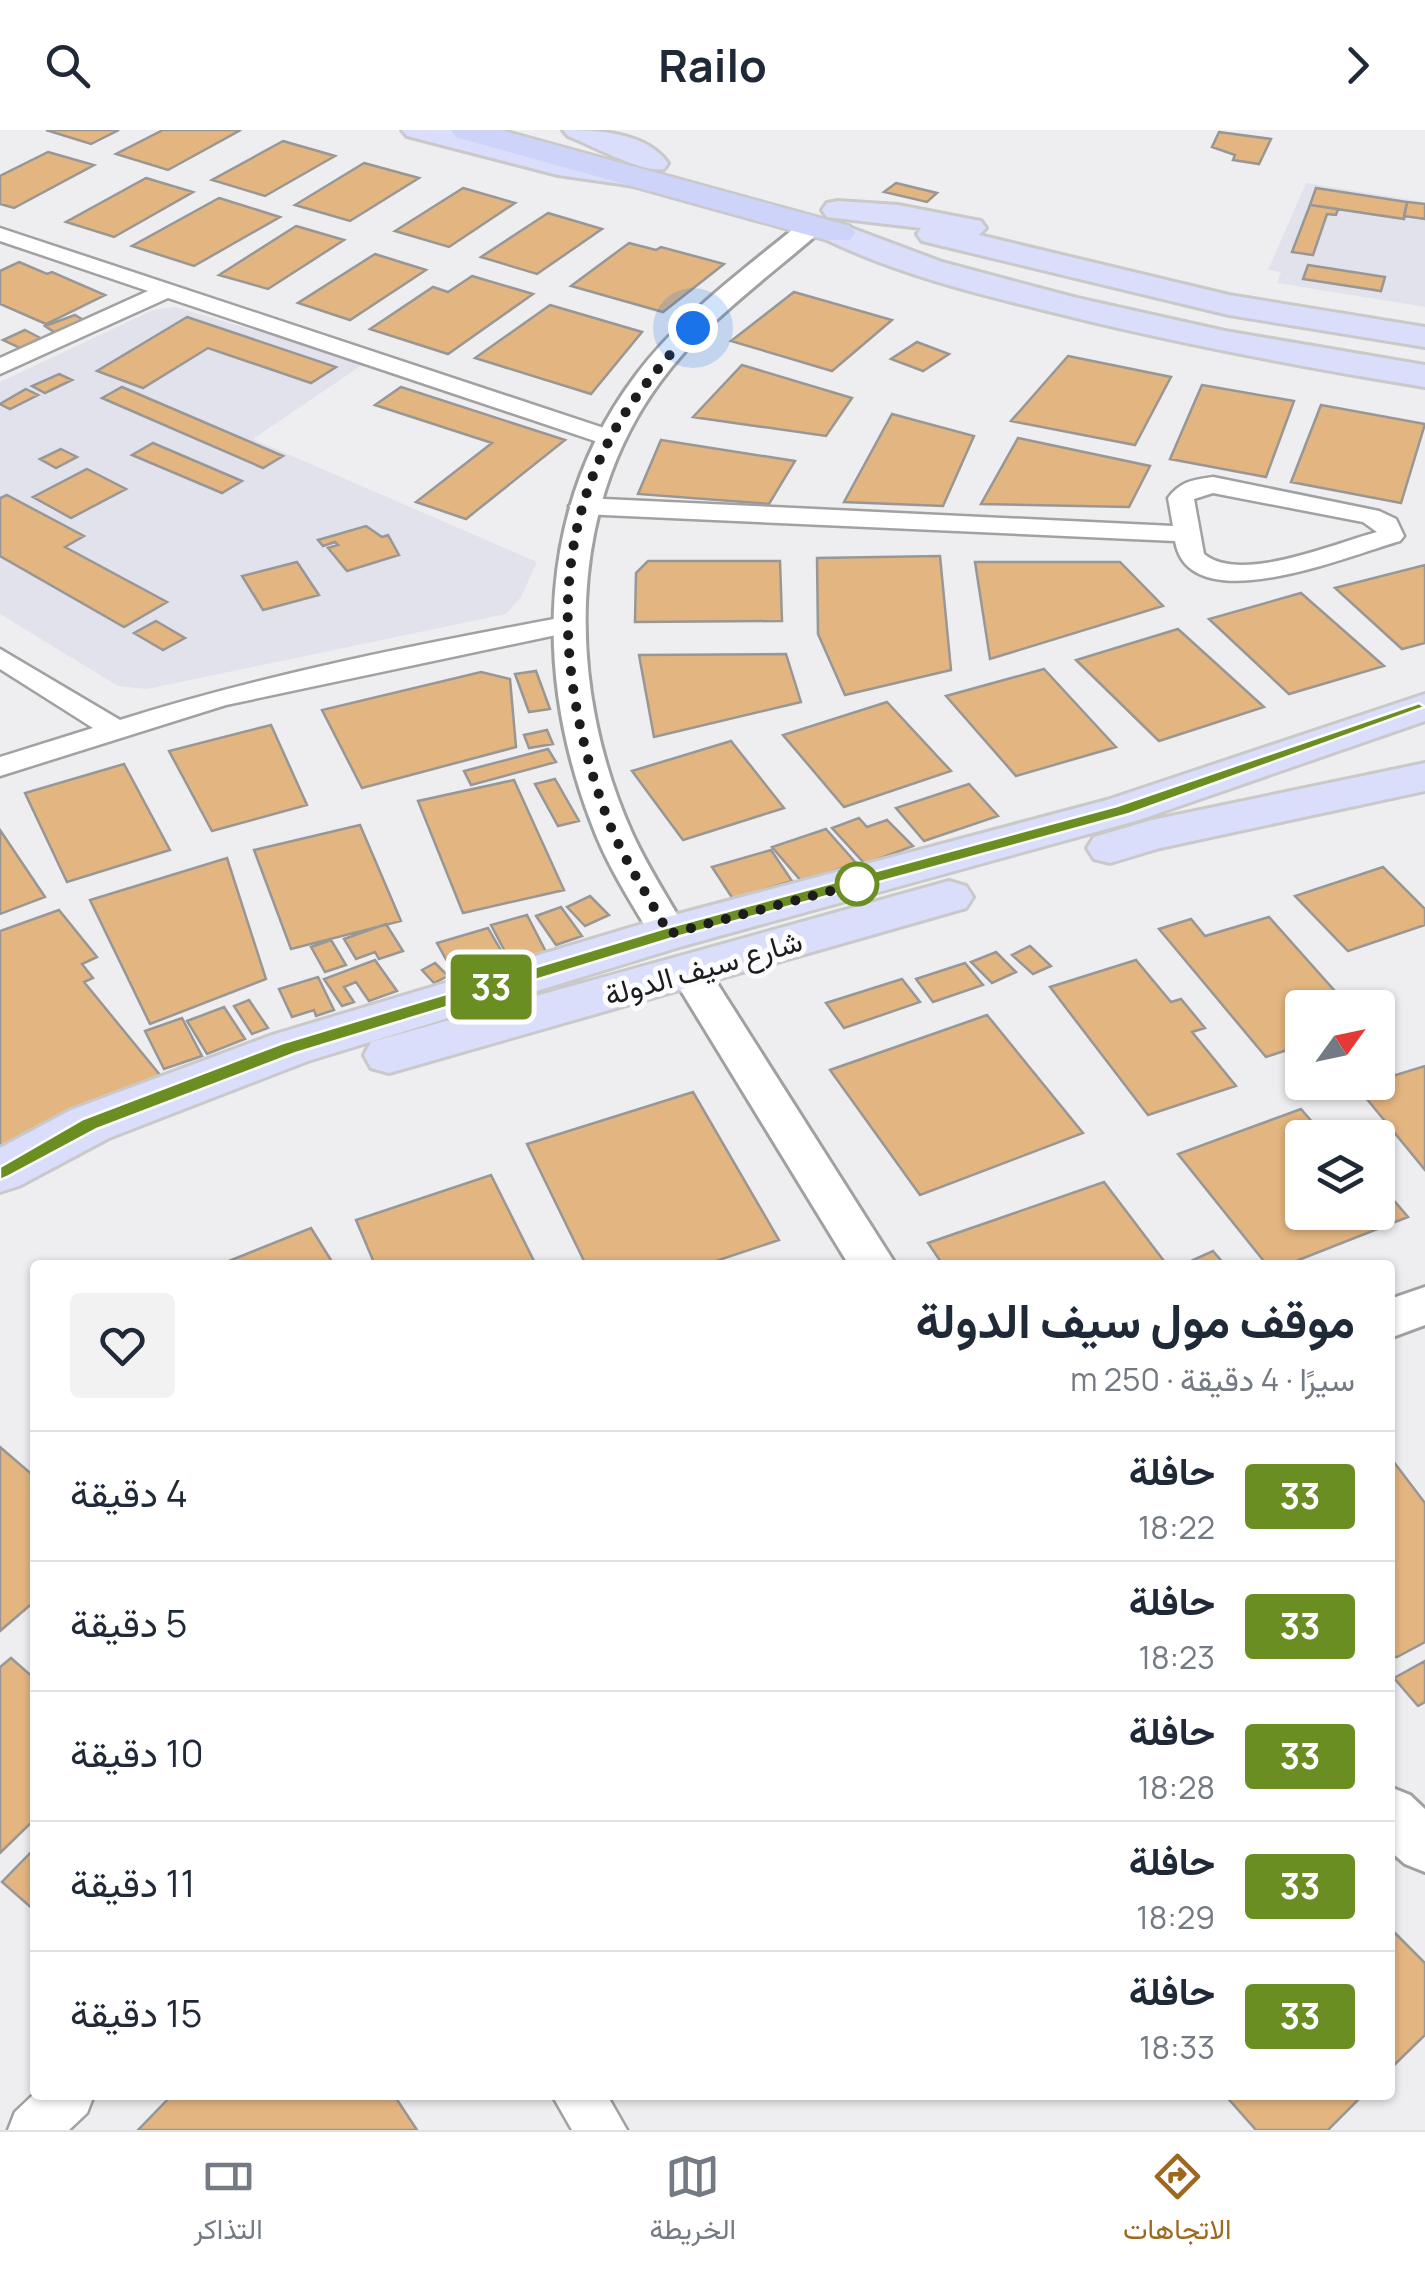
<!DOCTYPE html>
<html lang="ar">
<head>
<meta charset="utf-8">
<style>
	:root { --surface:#fff; --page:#f2f2f3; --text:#1f2937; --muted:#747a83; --line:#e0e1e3; --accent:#9c691f }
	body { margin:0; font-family:Manrope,Vazirmatn,sans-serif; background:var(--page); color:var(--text); direction:rtl; height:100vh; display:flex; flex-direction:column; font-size:38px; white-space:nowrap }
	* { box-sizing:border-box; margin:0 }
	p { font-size:32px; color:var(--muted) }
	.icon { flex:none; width:55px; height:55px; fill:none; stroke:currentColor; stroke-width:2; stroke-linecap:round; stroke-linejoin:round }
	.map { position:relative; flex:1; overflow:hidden; direction:ltr }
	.side { position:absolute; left:30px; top:1130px; width:1365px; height:840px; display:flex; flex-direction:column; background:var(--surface); border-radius:10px; box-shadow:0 2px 8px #0004; direction:rtl }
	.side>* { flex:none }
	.badge { padding:0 20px; border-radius:8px; font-size:35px; line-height:65px }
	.needle { width:65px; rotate:57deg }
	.fabs { position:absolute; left:1285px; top:860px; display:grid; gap:20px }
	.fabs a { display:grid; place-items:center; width:110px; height:110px; border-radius:10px; background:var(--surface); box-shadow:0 2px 8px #0004; font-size:50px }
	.you { position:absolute; width:50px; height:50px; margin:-25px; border:8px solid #fff; border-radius:50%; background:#1a73e8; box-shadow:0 0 0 15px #1a73e833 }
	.map>.badge { position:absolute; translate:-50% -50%; box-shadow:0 0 0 5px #fff }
	.round { display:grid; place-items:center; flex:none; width:105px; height:105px; border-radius:10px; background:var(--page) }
	.overview { display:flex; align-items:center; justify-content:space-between; height:170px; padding:0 40px }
	h1 { font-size:48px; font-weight:700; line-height:75px }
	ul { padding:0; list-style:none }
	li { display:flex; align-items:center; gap:30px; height:130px; padding:0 40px; border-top:2px solid var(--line) }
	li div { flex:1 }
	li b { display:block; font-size:38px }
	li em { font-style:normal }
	li .badge { min-width:110px; font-weight:700; text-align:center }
	header { display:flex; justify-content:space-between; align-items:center; height:130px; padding:0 40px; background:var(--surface); font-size:45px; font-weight:700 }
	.menu { display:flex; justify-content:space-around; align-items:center; height:140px; border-top:2px solid var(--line); background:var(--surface); font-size:28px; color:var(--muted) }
	.menu a { display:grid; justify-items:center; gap:5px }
	.menu .on { color:var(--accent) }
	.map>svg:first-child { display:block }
	.built { fill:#e2e2ec }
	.building { fill:#e3b580; stroke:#989795; stroke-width:2.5 }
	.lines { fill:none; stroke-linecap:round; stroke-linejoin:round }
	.minor-casing { stroke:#a1a1a2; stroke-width:5 }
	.tertiary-casing { stroke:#a1a1a2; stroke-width:6 }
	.primary-casing { stroke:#c9c9c9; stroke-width:6 }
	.trunk-casing { stroke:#c9c9c9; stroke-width:5 }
	.minor { fill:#fff; fill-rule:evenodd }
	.tertiary { fill:#fff; fill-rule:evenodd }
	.primary { fill:#dadefb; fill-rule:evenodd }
	.trunk { fill:#ced3fa; fill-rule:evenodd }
	.line { fill:#6b8e23; stroke:#fff; stroke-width:2.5 }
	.walk { stroke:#1c1c1c; stroke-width:10; stroke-dasharray:0 18 }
	.stop-dot { fill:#fff; stroke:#6b8e23; stroke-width:5 }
	.labels { text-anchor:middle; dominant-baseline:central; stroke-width:10; stroke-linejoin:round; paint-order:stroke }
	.street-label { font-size:30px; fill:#1c1c1c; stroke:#fcfcfe }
</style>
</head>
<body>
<header><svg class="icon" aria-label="forward" viewBox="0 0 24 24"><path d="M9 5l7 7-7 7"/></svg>Railo<svg class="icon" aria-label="search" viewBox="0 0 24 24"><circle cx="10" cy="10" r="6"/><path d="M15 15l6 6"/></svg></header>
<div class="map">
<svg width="1425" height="2000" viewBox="0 0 1425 2000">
	<rect width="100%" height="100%" fill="#eeeef0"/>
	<!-- built -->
	<path class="built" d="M1306 53 1425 72V177L1277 153 1281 142 1268 140Z
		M175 177 365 233 253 309 537 432 521 467 506 484 147 559 118 556 0 484V252L153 180Z"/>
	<!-- building -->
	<path class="building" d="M46 0H119L91 14Z
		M163 0H235L239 1 168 40 116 24Z
		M1219 2 1271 9 1259 34 1233 30 1235 25 1212 17Z
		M283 11 335 26 265 66 212 50Z
		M48 22 94 35 14 78 0 74V46Z
		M364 33 419 48 350 91 295 75Z
		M146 48 193 62 114 107 66 92Z
		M896 53 937 63 927 72 884 62Z
		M463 58 515 73 449 117 395 101Z
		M1316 58 1407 72 1404 89 1310 75Z
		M219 68 280 87 194 136 132 116Z
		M1407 72 1425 74V89L1404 86Z
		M1310 75 1338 79 1336 85 1327 84 1313 125 1292 122Z
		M548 83 602 99 537 144 481 127Z
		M296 96 344 110 268 159 219 145Z
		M629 113 656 120 661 117 724 134 663 182 571 156Z
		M375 124 426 140 350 190 298 173Z
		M19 132 47 144 52 142 105 165 46 194 0 174V141Z
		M1308 135 1385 147 1381 161 1303 149Z
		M472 146 533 164 448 224 370 199 433 157 448 162Z
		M794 162 892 190 832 241 731 211Z
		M550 175 642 202 591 264 475 228Z
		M75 185 90 194 60 206 45 196Z
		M187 187 336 237 311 253 208 218 143 258 97 241Z
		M25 200 48 212 26 221 3 210Z
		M917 212 949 224 923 241 891 229Z
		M1068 226 1171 247 1135 315 1011 291Z
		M742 235 852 268 826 306 693 287Z
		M59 244 72 250 45 263 32 256Z
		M1202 255 1294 271 1266 347 1170 329Z
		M122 257 283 326 263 338 102 268Z
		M401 257 565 310 466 389 416 372 492 313 375 275Z
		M26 259 38 265 10 279 0 274Z
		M1321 275 1425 294 1401 373 1291 352Z
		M892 284 974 306 943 376 844 372Z
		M1018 308 1150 336 1129 377 981 374Z
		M661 310 795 331 769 374 638 364Z
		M153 313 242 351 222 363 132 325Z
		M61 319 77 327 56 338 40 329Z
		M87 339 126 359 71 388 33 367Z
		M7 365 84 406 65 417 167 472 124 497 0 426V368Z
		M366 396 382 407 388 405 399 425 347 441 328 418 338 415 335 412 323 416 318 410Z
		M940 426 951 540 845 565 818 504 817 428Z
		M648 431H780L782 491 635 492 636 443Z
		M297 432 319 465 263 480 242 446Z
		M975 432H1120L1163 476 990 529Z
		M1425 435V513L1402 519 1335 458Z
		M1301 463 1384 536 1289 564 1209 489Z
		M156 491 185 508 163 520 134 503Z
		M1178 499 1264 577 1159 611 1076 530Z
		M786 524 801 572 654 607 639 525Z
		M1044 539 1116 617 1016 646 946 566Z
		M536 541 550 579 529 582 515 544Z
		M481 542 510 549 516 617 362 658 322 580Z
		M887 572 951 641 844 677 783 605Z
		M271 595 307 675 212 701 169 621Z
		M547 600 553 614 529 618 524 605Z
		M731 611 784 678 683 710 632 641Z
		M548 619 556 632 471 655 464 641Z
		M124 634 170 720 67 752 25 663Z
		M555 649 579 691 558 696 535 654Z
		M514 650 564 760 463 783 418 671Z
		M969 654 998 686 924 711 896 678Z
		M859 688 867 697 887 690 913 716 865 734 832 698Z
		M360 695 401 791 291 819 254 720Z
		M826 699 856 733 802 752 772 717Z
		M0 700 45 767 0 784Z
		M771 720 792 751 733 769 712 737Z
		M227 728 266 849 150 894 90 770Z
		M1383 737 1425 779V795L1348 821 1295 766Z
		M590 766 609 785 585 796 567 777Z
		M561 777 582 806 556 815 536 786Z
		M59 780 97 827 82 834 93 848 84 852 160 945 0 1024V801Z
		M527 785 546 822 510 831 491 795Z
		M1269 787 1350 878H1302V915L1266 927 1159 799 1191 789 1205 806Z
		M386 794 403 821 379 829 375 822 356 829 344 809Z
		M488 798 507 831 465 844 462 839 453 842 437 813Z
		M331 810 346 835 325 842 311 817Z
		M1030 816 1051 836 1033 844 1012 825Z
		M996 822 1016 842 992 853 971 832Z
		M375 830 397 861 369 871 356 852 344 857 354 872 342 876 324 849Z
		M1136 830 1171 872 1181 869 1205 898 1192 902 1236 956 1148 985 1050 857Z
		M435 833 448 846 434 853 422 840Z
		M965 833 983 855 933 872 916 849Z
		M318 847 334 880 316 886 314 880 292 887 279 859Z
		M902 849 920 872 844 898 826 873Z
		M249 870 268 898 252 904 234 876Z
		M224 877 245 909 207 924 187 891Z
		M987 885 1083 1003 920 1065 830 940Z
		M182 888 202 926 164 939 145 901Z
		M1425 936V1040L1357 957Z
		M693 962 779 1110 704 1135H586L527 1014Z
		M1301 979 1326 1008H1302V1082H1378V1052L1408 1087 1286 1135H1267L1178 1024Z
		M491 1045 536 1135H375L356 1090Z
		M1104 1052 1167 1135H943L928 1113Z
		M311 1098 334 1135H219Z
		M1213 1121 1225 1135H1197L1193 1130Z
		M0 1317 35 1347V1471L0 1501Z
		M1390 1327 1425 1373V1512L1397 1527H1390Z
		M11 1528 35 1549V1689L0 1723V1537Z
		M1425 1531V1572L1418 1576 1394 1548Z
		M35 1718V1781L2 1752Z
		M1390 1798 1425 1833V1905L1390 1939Z
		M172 1965H394L417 2000H138Z
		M1225 1965H1363L1328 2000H1256Z"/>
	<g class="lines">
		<defs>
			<path id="minor" d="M0 98 619 303 622 308 610 315 601 313 168 168 0 244V228L148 161 0 111Z
				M1213 347 1379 381 1396 389 1404 406 1400 411C1350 425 1189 493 1175 411L582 384 569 376 582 368 1173 396 1168 368C1181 351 1193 350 1213 347ZM1213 363 1363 392 1377 402C1333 414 1240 454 1204 424L1194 369Z
				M565 487 579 495 575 501 226 575 0 646V627L93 598 0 539V519L120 590C266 544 415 515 565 487Z
				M35 1963V1965H94L87 1983 69 2000H8L15 1982Z
				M552 1965H607L627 2000H572Z"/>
			<path id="tertiary" d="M812 88 821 91 825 96 821 101C766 149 703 193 660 252 564 382 568 561 632 703 648 738 669 770 688 803L683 812 669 816 655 812C632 774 606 734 591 692 534 543 537 376 636 245 682 184 745 139 803 91Z
				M689 827 703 831 896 1135H849L669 841 675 831Z
				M1425 1157V1195L1390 1208V1169Z
				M1390 1657 1410 1665 1425 1679V1742L1405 1734 1390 1721Z"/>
			<path id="primary" d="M402 0H452L558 27 635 38 646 41 650 47 646 53 635 56 558 45 407 6Z
				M563 0C597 0 646 2 668 33L664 39C644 44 591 15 568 6Z
				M838 71 898 75 970 89 981 91 986 98 979 105 1229 165 1425 197V217L1229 185 922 111 917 104 921 98 827 87 822 80 827 73Z
				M838 93 942 132 1077 168 1225 201 1425 235V257C1297 236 1170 212 1044 180 970 162 896 143 827 110L822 103 827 96Z
				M1425 564V591L1139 690 683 816 308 931 109 1008 19 1056 0 1062V1018L71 980 272 905 652 791 1107 670Z
				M1425 633V661L1160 718 1110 733 1094 729 1087 718 1094 707 1152 690Z
				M949 751 966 756 973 767 966 778 389 943 371 938 364 925 371 912 389 907Z"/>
			<path id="trunk" d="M451 0H501L850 96 855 103 850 110H826L455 7Z"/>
		</defs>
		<!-- minor casing -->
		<use href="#minor" class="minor-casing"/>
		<!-- tertiary casing -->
		<use href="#tertiary" class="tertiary-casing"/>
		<!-- primary casing -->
		<use href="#primary" class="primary-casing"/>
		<!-- trunk casing -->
		<use href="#trunk" class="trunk-casing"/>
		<!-- minor -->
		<use href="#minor" class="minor"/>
		<!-- tertiary -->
		<use href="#tertiary" class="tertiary"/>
		<!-- primary -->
		<use href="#primary" class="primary"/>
		<!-- trunk -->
		<use href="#trunk" class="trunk"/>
	</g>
	<!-- line -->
	<path class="line" d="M1419 573 1425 577 1129 684 673 808 296 923 97 999 7 1047 0 1050V1037L83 989 283 913 662 799 1117 676Z"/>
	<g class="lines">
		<!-- walk -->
		<path class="walk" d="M693 198C663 233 632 267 611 307 546 426 562 568 608 690 623 729 649 767 669 804L857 754"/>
	</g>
	<!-- markers -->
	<circle class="stop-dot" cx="857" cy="754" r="20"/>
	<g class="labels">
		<!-- street labels -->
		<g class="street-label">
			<text transform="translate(703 837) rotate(-16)">شارع سيف الدولة</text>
		</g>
	</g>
</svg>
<div class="fabs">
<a><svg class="needle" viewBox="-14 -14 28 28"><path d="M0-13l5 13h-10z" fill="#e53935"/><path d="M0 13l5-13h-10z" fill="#747a83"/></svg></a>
<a><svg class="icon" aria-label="layers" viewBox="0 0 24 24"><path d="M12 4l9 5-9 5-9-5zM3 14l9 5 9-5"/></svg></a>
</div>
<div class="you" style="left:693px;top:198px"></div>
<b class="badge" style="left:491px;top:857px;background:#6b8e23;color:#fff">33</b>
<section class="side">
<div class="overview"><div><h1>موقف مول سيف الدولة</h1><p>سيرًا · 4 دقيقة · 250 m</p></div><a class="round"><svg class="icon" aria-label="heart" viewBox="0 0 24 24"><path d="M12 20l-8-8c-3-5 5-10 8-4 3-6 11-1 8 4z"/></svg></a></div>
<ul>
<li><span class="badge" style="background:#6b8e23;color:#fff">33</span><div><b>حافلة</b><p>18:22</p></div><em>4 دقيقة</em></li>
<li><span class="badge" style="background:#6b8e23;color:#fff">33</span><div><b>حافلة</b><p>18:23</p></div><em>5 دقيقة</em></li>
<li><span class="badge" style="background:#6b8e23;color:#fff">33</span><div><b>حافلة</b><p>18:28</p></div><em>10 دقيقة</em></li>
<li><span class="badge" style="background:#6b8e23;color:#fff">33</span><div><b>حافلة</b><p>18:29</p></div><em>11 دقيقة</em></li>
<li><span class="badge" style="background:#6b8e23;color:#fff">33</span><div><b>حافلة</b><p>18:33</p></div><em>15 دقيقة</em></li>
</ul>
</section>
</div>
<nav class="menu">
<a class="on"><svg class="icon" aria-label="directions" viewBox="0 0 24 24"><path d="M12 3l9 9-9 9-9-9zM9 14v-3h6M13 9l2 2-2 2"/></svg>الاتجاهات</a>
<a><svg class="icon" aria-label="map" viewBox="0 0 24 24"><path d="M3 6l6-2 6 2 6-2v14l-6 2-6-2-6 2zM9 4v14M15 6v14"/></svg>الخريطة</a>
<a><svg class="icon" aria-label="tickets" viewBox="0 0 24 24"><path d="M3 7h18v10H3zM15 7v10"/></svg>التذاكر</a>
</nav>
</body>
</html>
